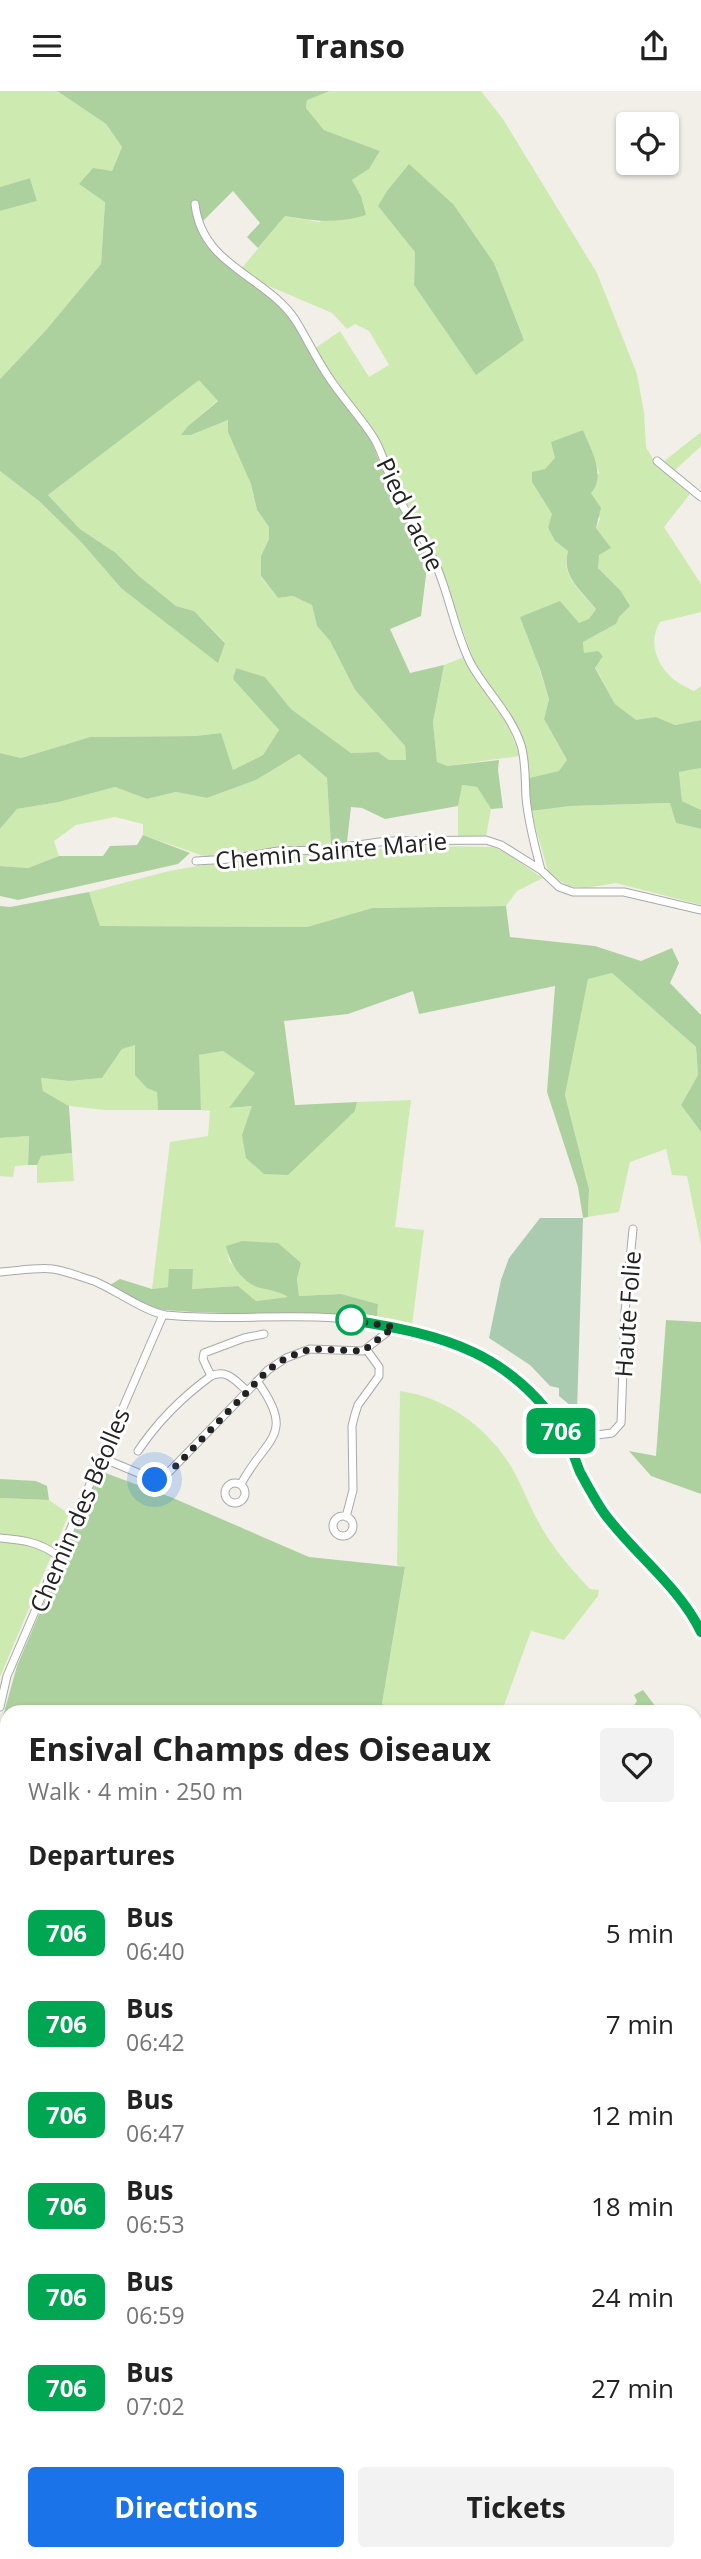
<!DOCTYPE html>
<html lang="en">
<head>
<meta charset="utf-8">
<style>
	:root { --surface:#fff; --page:#f2f2f2; --text:#222; --muted:#767676; --accent:#1a73e8 }
	body { margin:0; font-family:"Open Sans",sans-serif; background:var(--page); color:var(--text); height:100vh; display:flex; flex-direction:column; font-size:26px; white-space:nowrap }
	* { box-sizing:border-box; margin:0 }
	p { font-size:23px; color:var(--muted) }
	.icon { flex:none; width:38px; height:38px; fill:none; stroke:currentColor; stroke-width:2; stroke-linecap:round; stroke-linejoin:round }
	.map { position:relative; flex:1; overflow:hidden }
	.sheet { position:absolute; left:0px; top:1614px; width:702px; height:856px; display:flex; flex-direction:column; background:var(--surface); border-radius:21px 21px 0 0; box-shadow:0 2px 5px #0004 }
	.sheet>* { flex:none }
	.badge { padding:0 14px; border-radius:10px; font-size:24px; line-height:46px }
	.controls { position:absolute; left:616px; top:21px; display:grid; gap:14px }
	.controls a { display:grid; place-items:center; width:63px; height:63px; border-radius:7px; background:var(--surface); box-shadow:0 2px 5px #0004; font-size:35px }
	.you { position:absolute; width:35px; height:35px; margin:-18px; border:5px solid #fff; border-radius:50%; background:#1a73e8; box-shadow:0 0 0 10px #1a73e833 }
	.map>.badge { position:absolute; translate:-50% -50%; box-shadow:0 0 0 4px #fff }
	h2 { padding:0 28px; font-size:26px; line-height:63px }
	.round { display:grid; place-items:center; flex:none; width:74px; height:74px; border-radius:7px; background:var(--page) }
	.headline { display:flex; align-items:center; justify-content:space-between; height:119px; padding:0 28px }
	h1 { font-size:33px; font-weight:700; line-height:52px }
	.cta { display:flex; gap:14px; margin-top:auto; padding:14px 28px }
	.cta a { flex:1; height:80px; border-radius:7px; background:var(--accent); color:#fff; font-size:28px; font-weight:700; line-height:80px; text-align:center }
	.cta a+a { background:var(--page); color:var(--text) }
	ul { padding:0; list-style:none }
	li { display:flex; align-items:center; gap:21px; height:91px; padding:0 28px }
	li div { flex:1 }
	li b { display:block; font-size:26px }
	li em { font-style:normal }
	li .badge { min-width:77px; font-weight:700; text-align:center }
	header { display:flex; justify-content:space-between; align-items:center; height:91px; padding:0 28px; background:var(--surface); font-size:32px; font-weight:700 }
	.map>svg:first-child { display:block }
	.grass { fill:#cdebb0; fill-rule:evenodd }
	.forest { fill:#add19e }
	.cemetery { fill:#aacbaf }
	.park { fill:#c8facc }
	.lines { fill:none; stroke-linecap:round; stroke-linejoin:round }
	.stream { stroke:#aad3df; stroke-width:2.5 }
	.minor-casing { stroke:#a9a9a9; stroke-width:9 }
	.primary-casing { stroke:#a06b00; stroke-width:14 }
	.trunk-casing { stroke:#dc2a67; stroke-width:14 }
	.motorway-casing { stroke:#dc2a67; stroke-width:16 }
	.minor { stroke:#fff; stroke-width:7 }
	.primary { stroke:#fcd6a4; stroke-width:12 }
	.trunk { stroke:#f2b4a3; stroke-width:12 }
	.motorway { stroke:#e892a2; stroke-width:14 }
	.line-casing { stroke:#fff; stroke-width:16 }
	.line { stroke:#00a651; stroke-width:10 }
	.walk { stroke:#222; stroke-width:7; stroke-dasharray:0 12.6 }
	.stop-dot { fill:#fff; stroke:#00a651; stroke-width:3.5 }
	.labels { text-anchor:middle; dominant-baseline:central; stroke-width:6; stroke-linejoin:round; paint-order:stroke }
	.street-label { font-size:24px; fill:#222; stroke:#fff }
</style>
</head>
<body>
<header><svg class="icon" aria-label="menu" viewBox="0 0 24 24"><path d="M4 6h16M4 12h16M4 18h16"/></svg>Transo<svg class="icon" aria-label="share" viewBox="0 0 24 24"><path d="M12 15V3M7 8l5-5 5 5M5 13v7h14v-7"/></svg></header>
<div class="map">
<svg width="701" height="2468" viewBox="0 0 701 2468">
	<rect width="100%" height="100%" fill="#f2efe9"/>
	<!-- grass -->
	<path class="grass" d="M0 0H57L106 33 122 56 112 80 105 111 101 173 46 239 0 288V120L37 110 30 87 0 96Z
		M330 0H481L503 28 597 182 637 283 644 321 646 356 656 373 690 403 664 436 701 493V521L660 531C649 548 655 570 669 584 675 591 686 596 694 600L701 595V629L675 634 656 626 636 630 615 613 595 576 603 564 584 562 583 551 616 533 620 499 598 477 596 437 600 428 591 402 599 381 583 339 552 352 556 367 532 391 553 423 548 437 555 450 568 460C560 486 581 500 596 518L589 529 532 554 549 608 544 628 567 669 560 680 529 687 524 657 476 576 432 454 409 419 380 350 314 258 340 240 369 286 389 274 369 240 355 233 347 238 332 222 257 190 241 178 285 125 319 131 361 105 352 89 369 78 380 60 324 39 306 17 307 8ZM454 114 494 172 524 249 476 283 414 194 415 161Z
		M199 288 218 309 188 335 191 344 228 329 251 393 257 419 269 436V448L261 465V486L278 507 293 505 312 514 317 535 330 550 355 599 405 655 406 669H389L378 661 351 662 291 618 265 586 236 577 234 588 279 639 263 664 233 679 220 642 195 645 90 646 21 667 0 662V380L39 410 82 452 121 497 221 561 225 551 194 520 176 515 139 485 116 462 80 438 48 404Z
		M701 341V355L673 381 663 371Z
		M464 566 506 629 520 665 447 675 437 672 433 631 444 574Z
		M299 663 327 687 331 755 281 756 212 768 143 744V733L115 726 76 734 54 750 59 765 28 777 0 775V738L17 718 59 711 115 696 147 708 176 701 207 707 256 689Z
		M701 677V719L682 710 679 681Z
		M461 694 477 696 491 718 486 746 458 748V715Z
		M671 712 676 732 701 738V814L616 792 586 797 569 795 549 784 531 720 570 715Z
		M417 755 492 756 503 760 543 787 517 800 506 815 372 817 307 836 100 835 89 801 169 780 221 771Z
		M612 882 696 956 698 984 681 1014 701 1041V1154L687 1085 672 1084 666 1058 630 1071 619 1121 588 1126 589 1098 565 1004 588 887Z
		M135 953 157 1000 158 1019H104L69 1015 43 1000 41 987 69 990 102 987 122 958Z
		M223 960 256 982 230 1017 253 1015 344 1029 355 1020 357 1011 411 1009 395 1136 424 1139 412 1235 377 1227 378 1213 341 1203 299 1205 297 1188 301 1172 242 1150 227 1155 229 1170 251 1193 270 1197 290 1206 256 1210 237 1195 191 1198 193 1178 168 1196 152 1198 170 1051 208 1045 210 1020 201 1019 198 964Z
		M29 1045 28 1074 15 1075 13 1086 0 1085V1047Z
		M72 1062 74 1090 37 1092V1074L40 1065Z
		M400 1300C445 1306 485 1335 509 1372 522 1393 530 1418 543 1439 556 1461 573 1480 590 1498L599 1499 598 1505 564 1549 531 1540 502 1620H396L382 1613 405 1477 397 1474Z
		M0 1407 49 1409 69 1423 0 1586Z
		M695 1753 701 1759V1859L695 1851Z"/>
	<!-- forest -->
	<path class="forest" d="M57 0H330L307 9 306 17 324 39 380 60 369 78 352 89 361 105 366 124C336 133 315 130 285 125L258 157 247 146 260 132 233 100 199 134 227 171 265 201 291 226 323 284 370 347 392 403 428 468 421 525 390 538 410 582 444 574 433 631 437 671 447 675 499 669 498 679 503 717 491 718 477 696 462 694 458 715 385 728 362 717 351 716 347 751 331 755 327 687 299 663 256 689 207 707 176 701 147 708 115 696 59 711 17 718 0 738V662L21 667 90 646 195 645 221 642 233 679 263 664 279 639 233 588 236 577 265 586 291 618 351 662 378 661 389 669H406L405 655 355 599 330 550 317 535 312 514 293 505 278 507 261 485V465L269 448V436L257 419 251 393 228 341V329L191 344H181L188 335 218 310 199 289 48 404 80 438 116 462 139 485 176 515 194 520 225 552 218 572 121 497 82 452 39 410 0 380V288L46 239 101 173 105 111 79 93 93 77 112 80 122 56 106 33Z
		M409 73 454 114 494 172 524 249 476 284 414 194 415 161 378 115 387 100Z
		M30 87 37 110 0 120V96Z
		M583 339C590 357 607 385 591 402L601 417 596 437 611 457 599 464 598 477 620 499 630 515 619 526 616 533 583 551 584 562 598 560 603 565 595 577 615 613 636 629 656 626 675 634 701 629V677L679 681 682 710 701 719V738L676 732 670 712 570 715 531 720 529 687 559 680 567 669 544 628 549 608 540 578 520 526 560 510 579 532 589 528 596 518C581 499 561 486 568 460L555 450 548 437 552 423 532 391V381L545 378 555 367 551 351Z
		M143 744 190 762 178 773 18 809 0 805V775L28 777 59 765H103L110 755 137 754Z
		M89 801 100 835 307 836 372 817 506 815 510 846 595 855 641 870 672 857 679 872 670 892 701 924V1041L681 1014 698 984 696 956 612 882 588 888 565 1004 589 1098 588 1126 583 1127 578 1096 547 1001 555 895 419 923 413 900 348 923 284 930 295 1014 357 1011 355 1020 288 1084 264 1083 246 1067 242 1044 252 1015 229 1017 255 982 223 960 199 964 201 1019H158L157 1001 147 997 135 984V954L122 958 102 987 69 990 41 987 43 1000 69 1015 72 1062 41 1065 37 1074H28L29 1045 0 1047V815L10 816Z
		M242 1150 278 1152 301 1172 297 1188 299 1205 341 1203 378 1213 377 1227 193 1221 136 1217 105 1197 120 1188 152 1198 168 1196 169 1178H193L192 1198 238 1195 256 1210 288 1206C277 1198 260 1199 251 1193 237 1184 229 1169 226 1155Z
		M666 1229 701 1231V1403L651 1385 629 1360 656 1365Z
		M100 1380 173 1407 309 1466 405 1476 382 1613 396 1620H7V1875L0 1871V1715L3 1625 17 1575Z
		M0 1388 36 1390 47 1395 49 1409 0 1407Z
		M643 1599 659 1620H630L637 1610 634 1604Z"/>
	<!-- cemetery -->
	<path class="cemetery" d="M540 1127H583L577 1320 559 1305V1297L550 1295 530 1274 489 1247 501 1189 509 1167Z"/>
	<!-- park -->
	<path class="park" d="M7 1972V2244L0 2240V1988Z
		M701 2188V2328L695 2327V2190Z
		M701 2337V2468H506L497 2462H695V2354Z
		M86 2462H452L448 2468H85Z"/>
	<g class="lines">
		<!-- stream -->
		<path class="stream" d="M0 2187H7"/>
		<defs>
			<path id="minor" d="M195 113C202 176 266 184 296 230 307 248 316 267 328 285 342 307 361 326 375 349 385 367 389 389 399 408 409 427 422 444 431 463 449 498 453 538 471 573 486 600 511 623 521 654 526 671 525 689 526 706 528 731 535 756 541 779
				M657 370 701 406
				M196 770 230 768 278 760 321 759 387 750 486 749 501 754 541 779 559 796 573 801H624L701 819
				M0 1181C17 1180 37 1176 53 1178 66 1180 81 1186 94 1190 114 1198 145 1221 166 1224 221 1230 280 1223 336 1227 411 1232 496 1255 545 1316 571 1349 580 1389 604 1422 634 1463 679 1495 701 1541
				M247 1300C235 1289 227 1278 211 1285L203 1268 204 1262 244 1247 264 1243
				M567 1348 612 1342 621 1332 625 1221 633 1138
				M138 1360C158 1330 181 1307 211 1285
				M102 1367 155 1389 167 1383 268 1279 286 1267 310 1258 363 1260 394 1236
				M225 1402a10 10 0 1 1 20 0a10 10 0 1 1-20 0Z
				M241 1393C266 1346 297 1345 257 1290
				M333 1435a10 10 0 1 1 20 0a10 10 0 1 1-20 0Z
				M346 1426 353 1399 352 1335 355 1323 358 1314 379 1285V1276L366 1258
				M0 1447C23 1449 40 1451 58 1465
				M0 1616 7 1585 163 1224
				M695 1944 701 1941
				M0 2403 2 2468"/>
			<path id="primary" d="M695 2176 701 2174"/>
			<path id="trunk" d="M695 2094 701 2084
				M695 2121 701 2112
				M461 2468 464 2462
				M472 2468 476 2462"/>
			<path id="motorway" d="M0 1893 7 1897
				M0 1915 7 1920
				M695 2025 701 2027
				M695 2062H701
				M695 2076 701 2075"/>
		</defs>
		<!-- minor casing -->
		<use href="#minor" class="minor-casing"/>
		<!-- primary casing -->
		<use href="#primary" class="primary-casing"/>
		<!-- trunk casing -->
		<use href="#trunk" class="trunk-casing"/>
		<!-- motorway casing -->
		<use href="#motorway" class="motorway-casing"/>
		<!-- minor -->
		<use href="#minor" class="minor"/>
		<!-- primary -->
		<use href="#primary" class="primary"/>
		<!-- trunk -->
		<use href="#trunk" class="trunk"/>
		<!-- motorway -->
		<use href="#motorway" class="motorway"/>
	</g>
	<g class="lines">
		<defs>
			<path id="line" d="M351 1229C444 1244 513 1261 566 1346 572 1357 575 1369 580 1381 587 1394 595 1409 604 1422 634 1463 679 1495 701 1541"/>
		</defs>
		<!-- line casing -->
		<use href="#line" class="line-casing"/>
		<!-- line -->
		<use href="#line" class="line"/>
		<!-- walk -->
		<path class="walk" d="M155 1389 167 1383 178 1373 268 1279 286 1267 310 1258 363 1260 394 1236 351 1229"/>
	</g>
	<!-- markers -->
	<circle class="stop-dot" cx="351" cy="1229" r="14"/>
	<g class="labels">
		<!-- street labels -->
		<g class="street-label">
			<text transform="translate(411 423) rotate(64)">Pied Vache</text>
			<text transform="translate(331 759) rotate(-5)">Chemin Sainte Marie</text>
			<text transform="translate(627 1223) rotate(-86)">Haute Folie</text>
			<text transform="translate(79 1419) rotate(-67)">Chemin des Béolles</text>
		</g>
	</g>
</svg>
<div class="controls">
<a><svg class="icon" aria-label="locate" viewBox="0 0 24 24"><circle cx="12" cy="12" r="6"/><path d="M12 2v4M12 18v4M2 12h4M18 12h4"/></svg></a>
</div>
<div class="you" style="left:155px;top:1389px"></div>
<b class="badge" style="left:561px;top:1340px;background:#00a651;color:#fff">706</b>
<section class="sheet">
<div class="headline"><div><h1>Ensival Champs des Oiseaux</h1><p>Walk · 4 min · 250 m</p></div><a class="round"><svg class="icon" aria-label="heart" viewBox="0 0 24 24"><path d="M12 20l-8-8c-3-5 5-10 8-4 3-6 11-1 8 4z"/></svg></a></div>
<h2>Departures</h2>
<ul>
<li><span class="badge" style="background:#00a651;color:#fff">706</span><div><b>Bus</b><p>06:40</p></div><em>5 min</em></li>
<li><span class="badge" style="background:#00a651;color:#fff">706</span><div><b>Bus</b><p>06:42</p></div><em>7 min</em></li>
<li><span class="badge" style="background:#00a651;color:#fff">706</span><div><b>Bus</b><p>06:47</p></div><em>12 min</em></li>
<li><span class="badge" style="background:#00a651;color:#fff">706</span><div><b>Bus</b><p>06:53</p></div><em>18 min</em></li>
<li><span class="badge" style="background:#00a651;color:#fff">706</span><div><b>Bus</b><p>06:59</p></div><em>24 min</em></li>
<li><span class="badge" style="background:#00a651;color:#fff">706</span><div><b>Bus</b><p>07:02</p></div><em>27 min</em></li>
</ul>
<div class="cta"><a>Directions</a><a>Tickets</a></div>
</section>
</div>
</body>
</html>
